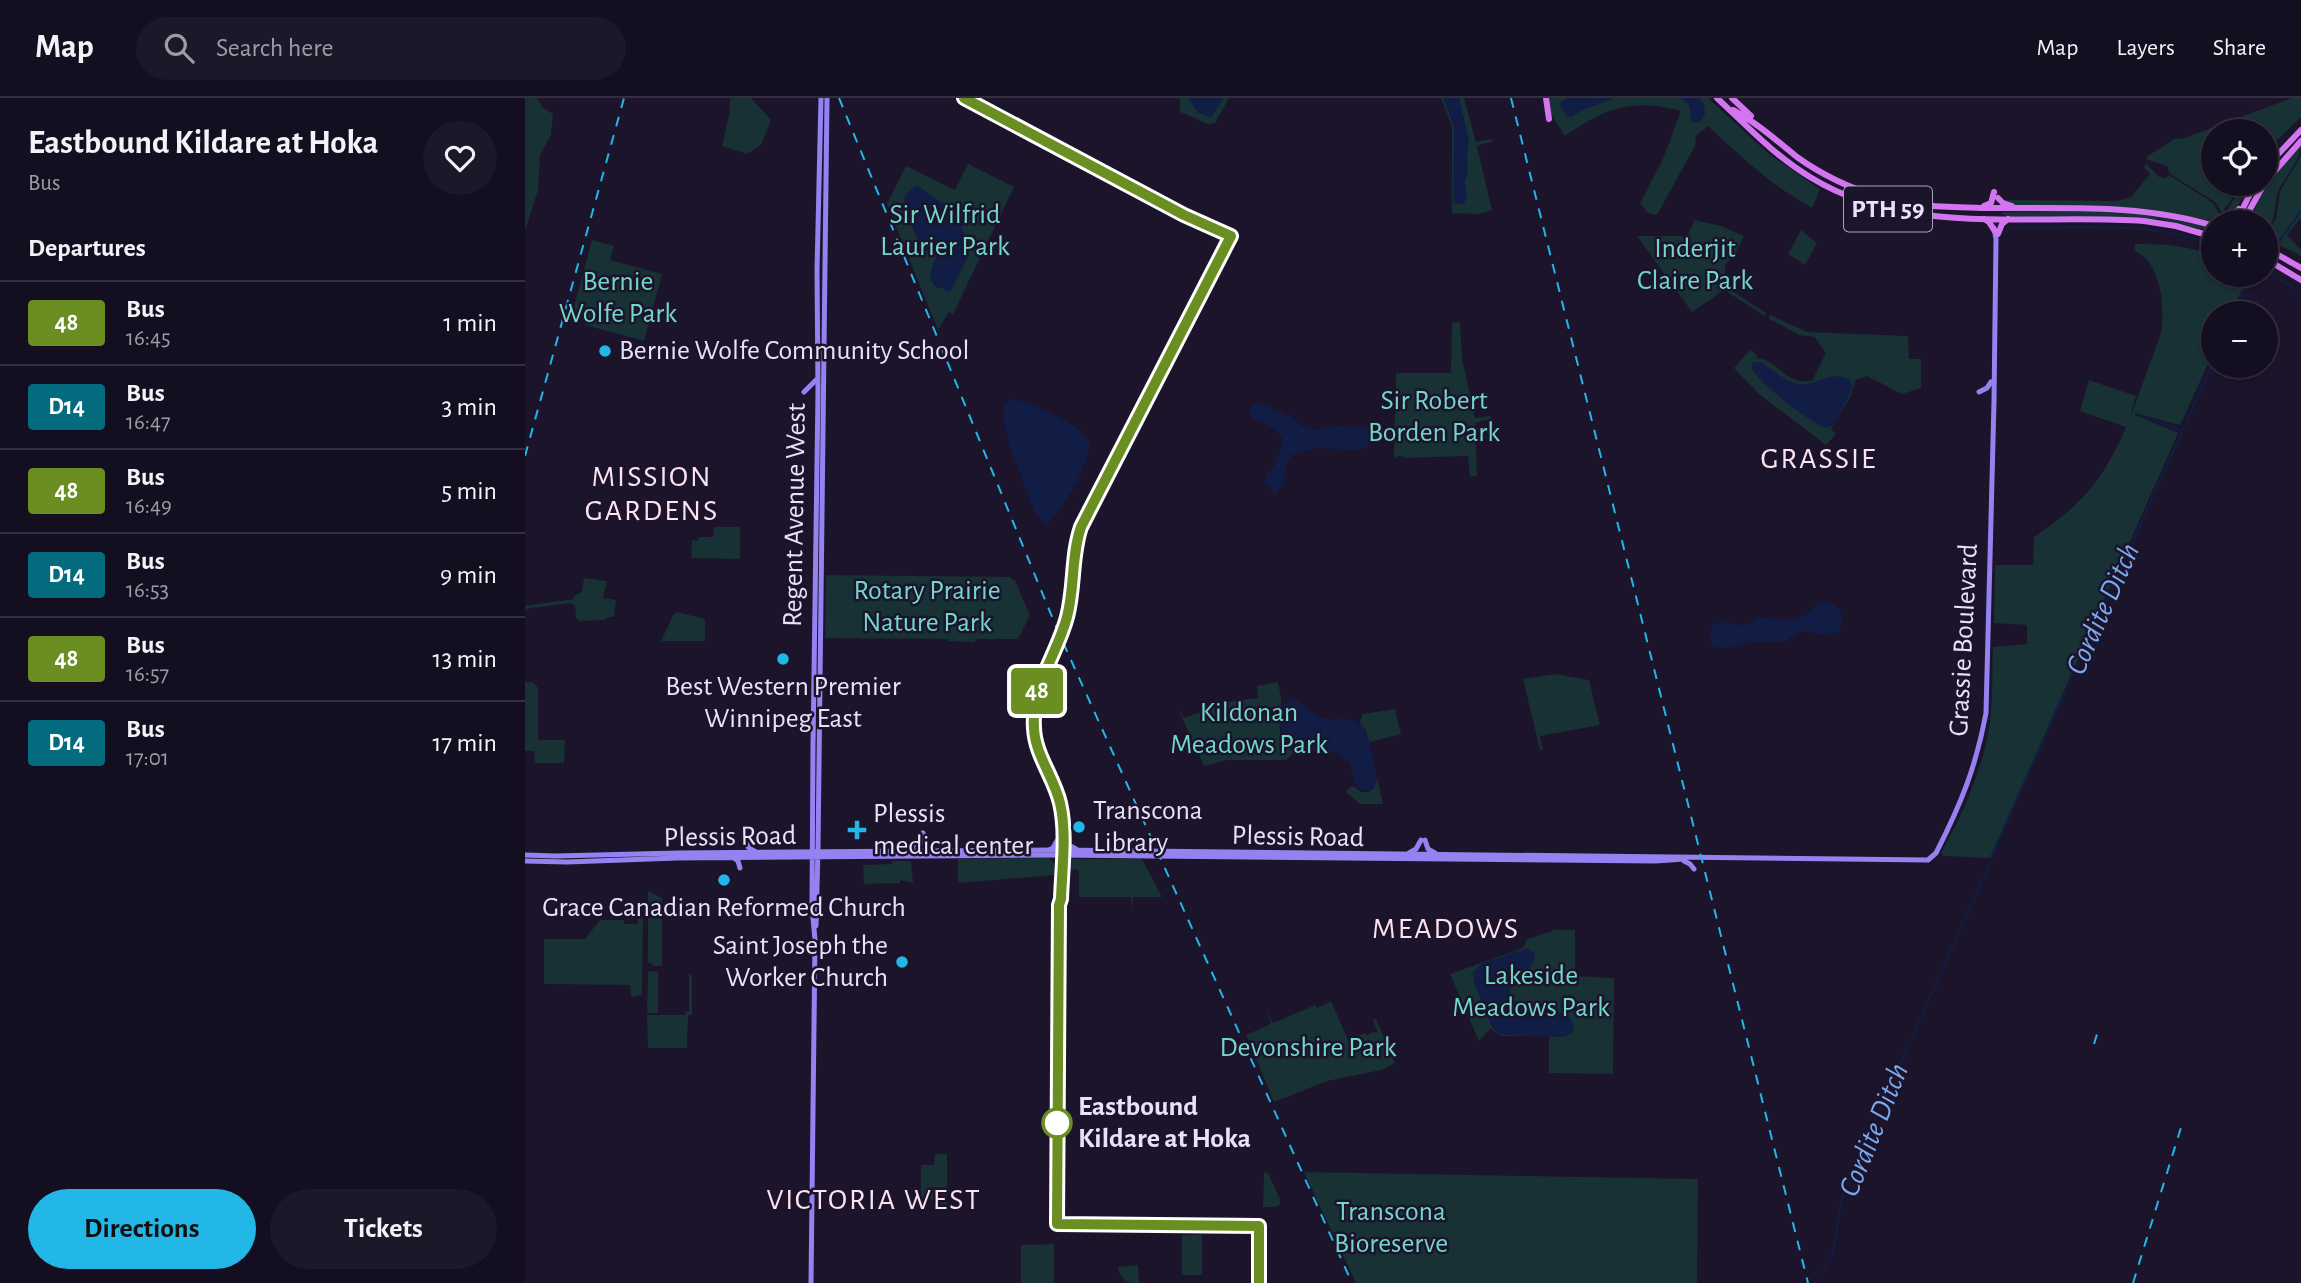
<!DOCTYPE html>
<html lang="en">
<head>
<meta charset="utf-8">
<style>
	:root { --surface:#140f20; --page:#1d1829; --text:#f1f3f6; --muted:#9d9ca5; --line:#332f3e; --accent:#22b7e7 }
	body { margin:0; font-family:"Alegreya Sans",sans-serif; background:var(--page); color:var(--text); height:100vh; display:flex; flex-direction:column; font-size:26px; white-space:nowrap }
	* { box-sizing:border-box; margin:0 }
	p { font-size:23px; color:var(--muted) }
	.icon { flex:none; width:38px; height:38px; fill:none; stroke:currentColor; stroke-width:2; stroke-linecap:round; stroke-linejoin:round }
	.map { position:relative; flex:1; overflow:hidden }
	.sheet { display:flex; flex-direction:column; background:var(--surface); width:525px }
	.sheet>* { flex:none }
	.badge { padding:0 14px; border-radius:5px; font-size:24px; line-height:46px }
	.controls { position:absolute; left:1676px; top:21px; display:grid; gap:14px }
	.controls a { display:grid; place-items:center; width:77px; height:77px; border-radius:50%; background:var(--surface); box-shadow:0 2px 5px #0004,0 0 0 2px var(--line); font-size:35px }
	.map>.badge { position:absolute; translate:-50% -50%; box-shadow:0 0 0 4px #fff }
	h2 { padding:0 28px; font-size:26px; line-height:63px }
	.round { display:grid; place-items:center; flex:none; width:74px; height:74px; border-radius:37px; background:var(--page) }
	.headline { display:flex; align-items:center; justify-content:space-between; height:119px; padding:0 28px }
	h1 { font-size:33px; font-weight:600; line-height:52px }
	.primary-button { display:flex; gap:14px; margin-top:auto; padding:14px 28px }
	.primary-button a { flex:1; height:80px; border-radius:42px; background:var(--accent); color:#111; font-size:28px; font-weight:600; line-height:80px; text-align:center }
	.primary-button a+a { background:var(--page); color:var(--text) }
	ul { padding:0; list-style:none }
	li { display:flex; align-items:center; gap:21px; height:84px; padding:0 28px; border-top:2px solid var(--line) }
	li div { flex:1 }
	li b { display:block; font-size:26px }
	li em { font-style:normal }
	li .badge { min-width:77px; font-weight:700; text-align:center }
	header { display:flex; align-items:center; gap:42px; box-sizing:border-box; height:98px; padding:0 35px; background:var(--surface); border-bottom:2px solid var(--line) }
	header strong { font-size:33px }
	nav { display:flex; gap:38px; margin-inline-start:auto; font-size:24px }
	.search { width:490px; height:63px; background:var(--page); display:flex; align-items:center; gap:18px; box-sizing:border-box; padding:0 24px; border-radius:38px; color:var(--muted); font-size:26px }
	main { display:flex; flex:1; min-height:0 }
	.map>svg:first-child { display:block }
	.green { fill:#183134 }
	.water { fill:#121d46 }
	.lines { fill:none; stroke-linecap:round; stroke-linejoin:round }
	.stream { stroke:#121d46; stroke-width:2 }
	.secondary { stroke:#9582f1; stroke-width:5 }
	.primary { stroke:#d374f0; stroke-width:6 }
	.rail { stroke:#22b7e7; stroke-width:2; stroke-dasharray:10 9; stroke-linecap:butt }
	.line-casing { stroke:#fff; stroke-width:16 }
	.line { stroke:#6b8e23; stroke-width:10 }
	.poi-dot { fill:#22b7e7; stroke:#1b142a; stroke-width:2.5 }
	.stop-dot { fill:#fff; stroke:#6b8e23; stroke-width:3.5 }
	.labels { text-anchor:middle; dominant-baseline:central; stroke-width:5; stroke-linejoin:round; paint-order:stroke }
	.shield { fill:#1b142a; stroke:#aaa4bd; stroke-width:2 }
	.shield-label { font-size:26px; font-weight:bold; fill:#e8e1fc }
	.park-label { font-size:28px; fill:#73d6cb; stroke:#1b142a }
	.poi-label { font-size:28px; fill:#e8e1fc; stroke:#1b142a; text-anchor:start }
	.street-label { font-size:28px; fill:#e8e1fc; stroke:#1b142a }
	.stop-label { font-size:28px; font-weight:bold; fill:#e8e1fc; stroke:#1b142a; text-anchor:start }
	.neighbourhood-label { font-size:30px; letter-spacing:2px; fill:#fce3ef; stroke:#1b142a }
	.water-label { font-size:30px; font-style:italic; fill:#7aa9f1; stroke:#1b142a }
</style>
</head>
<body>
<header>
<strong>Map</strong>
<div class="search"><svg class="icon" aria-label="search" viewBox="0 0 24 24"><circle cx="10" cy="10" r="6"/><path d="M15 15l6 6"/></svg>Search here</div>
<nav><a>Map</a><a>Layers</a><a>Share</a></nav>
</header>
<main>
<section class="sheet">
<div class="headline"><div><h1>Eastbound Kildare at Hoka</h1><p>Bus</p></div><a class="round"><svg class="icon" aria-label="heart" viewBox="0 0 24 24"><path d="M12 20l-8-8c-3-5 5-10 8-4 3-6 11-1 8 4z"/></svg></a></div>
<h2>Departures</h2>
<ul>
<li><span class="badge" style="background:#6b8e23;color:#fff">48</span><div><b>Bus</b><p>16:45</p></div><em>1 min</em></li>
<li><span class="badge" style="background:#026c7e;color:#fff">D14</span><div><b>Bus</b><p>16:47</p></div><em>3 min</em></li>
<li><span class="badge" style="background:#6b8e23;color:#fff">48</span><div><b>Bus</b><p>16:49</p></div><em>5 min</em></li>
<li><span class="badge" style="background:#026c7e;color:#fff">D14</span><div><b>Bus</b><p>16:53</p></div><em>9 min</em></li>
<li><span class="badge" style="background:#6b8e23;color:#fff">48</span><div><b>Bus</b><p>16:57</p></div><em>13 min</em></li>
<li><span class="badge" style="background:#026c7e;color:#fff">D14</span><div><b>Bus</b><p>17:01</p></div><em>17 min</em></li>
</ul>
<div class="primary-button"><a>Directions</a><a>Tickets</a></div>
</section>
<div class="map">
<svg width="1776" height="1185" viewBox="0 0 1776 1185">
	<rect width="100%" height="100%" fill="#1b142a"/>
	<!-- green -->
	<path class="green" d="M0 0H12L18 10 28 16 26 37 15 57 13 92 0 133Z
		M205 0H226L246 22 236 47 222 56 197 48 204 17Z
		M655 0H704L690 25 683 26 655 14Z
		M916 0H939L951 44 967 41 968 43 952 48 967 112 954 116 927 115V29Z
		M1024 0H1183L1245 57 1295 91 1287 110C1247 88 1216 59 1183 28L1171 38 1170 48 1132 117 1123 115 1115 105 1138 61 1156 13C1107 0 1081 10 1040 38L1026 16Z
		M1767 0H1776V19L1741 53V33H1689V86H1717L1697 115 1690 104 1645 76 1642 68 1621 61 1623 58 1651 40 1657 41Z
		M1776 46C1776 62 1761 77 1754 91 1748 105 1753 121 1741 132V124H1727C1730 94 1757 68 1776 46Z
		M1776 58V120L1762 137 1776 152V158L1750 145 1745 141 1744 133 1751 120 1755 93Z
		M443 66 489 89 428 216 424 214 413 232 362 106 381 68 430 92Z
		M1622 66 1634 79 1640 80 1644 77 1688 105 1697 121 1718 86H1725C1716 102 1710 120 1690 124L1611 110 1489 107 1478 102 1593 103 1606 99 1625 76 1619 69Z
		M1527 113 1591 114 1642 118 1689 130V134L1635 121 1482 118 1476 116 1479 114Z
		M1170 122 1196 128 1219 138 1210 156 1200 167V188L1241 215 1240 218 1199 192 1167 214 1112 138H1162Z
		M1276 132 1292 145 1280 167 1263 156Z
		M67 142 89 148 85 162 137 176 119 243 60 227 61 220 47 216Z
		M1610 146C1641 146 1659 147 1689 158V177H1716L1713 181 1719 187 1706 215H1689V253L1655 327 1610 315V317L1653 335 1465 760 1418 758 1416 755C1439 714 1458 670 1465 624 1468 599 1467 573 1468 549L1502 546V527L1469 525 1470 467H1508L1509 439C1556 408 1579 381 1601 329L1555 313 1564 282 1611 298 1604 323 1636 235C1640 210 1637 165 1610 153Z
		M1245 217 1282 234 1383 238 1384 261H1396V290L1377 296 1342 278 1331 282 1325 299 1306 331 1311 336 1301 347 1234 296 1209 270 1225 252 1231 256 1232 260C1256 263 1257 286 1287 283L1301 255 1290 239 1275 237 1244 221Z
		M935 224 937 260 950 320 965 318 966 321 950 325 952 378H945L943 358 880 360 875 357 869 361 871 275H926L927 225Z
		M189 429H215V461L166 460 167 442 172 443 174 439H188Z
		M301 477 484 479 490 483 505 517 493 541H450V544L424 543 423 541 300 540Z
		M59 480 82 483 78 500 91 502 89 519H83L79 522 54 523 51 519 50 507 46 505 0 511V508L49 501V498L57 494Z
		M152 514 180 521V543H136L149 516Z
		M1030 576 1064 582 1075 627 1015 638 1018 652H1015L998 581Z
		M0 584H8L13 590V642H40L39 665H10L9 653H0Z
		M753 584C754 591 757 601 756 607 754 623 752 646 769 654L761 662H702L679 668 652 608 659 620 702 604 733 600 732 588Z
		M870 611 876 636 844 644 841 633 835 625 837 616Z
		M852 679 858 706H835L821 694 825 689H830L836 694C847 696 851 689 852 679Z
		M524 760 529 765V777L433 785V761Z
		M547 761H617L637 799H608L606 814V799H554V772L541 771V764Z
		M367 763H386L388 785 375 782V785L339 786 338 767 367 766Z
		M123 793 137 800V868H128L127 865H123Z
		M113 818 118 821 117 897 106 899 105 887 19 886V841H60L75 822H99V826H113Z
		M1029 830V832H1050V878L1089 880 1088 976 1024 975V938H977L970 935 966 930 954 943 925 876 998 850 1002 841 1027 833Z
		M123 873 133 874V915H122Z
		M164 875 167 878V917H163L162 950H123L122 917H160L161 914H164Z
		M806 903 823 942 840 935 842 938 848 934 853 935 848 922 851 921 870 965 856 972 802 983 749 1004 721 937 746 926 742 913 748 925 790 907 792 910Z
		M410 1056H422V1109L410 1110 409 1102H396V1067H409Z
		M740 1074 743 1075 755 1101V1106L751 1109H738L739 1075Z
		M779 1074 1173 1081 1172 1185H831Z
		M657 1137H677V1177H657Z
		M529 1146V1185H496V1147Z
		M613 1167 614 1185C601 1185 596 1183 593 1169Z"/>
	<!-- water -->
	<path class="water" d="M663 0H699L686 19 673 15Z
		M918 0H934L944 42 942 57 943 72 940 85 942 97 939 106 928 105 929 29Z
		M1043 0H1089C1075 7 1059 9 1047 19L1042 18 1035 8 1036 4Z
		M1154 0H1174L1179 6 1180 17 1174 25 1167 24C1163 10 1170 8 1154 0Z
		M392 87C400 93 409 101 418 105 427 109 431 102 440 110L437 131 446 148 441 162 425 194C420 190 413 191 409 187 401 178 409 165 412 157 408 155 401 153 397 150 394 148 379 107 379 104 380 95 386 91 392 87Z
		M1229 264H1236C1246 270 1259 282 1270 285 1288 291 1307 271 1324 281L1328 289 1310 325 1307 328 1300 330C1285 324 1230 283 1226 268Z
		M485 301C503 302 540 321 555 333 559 337 562 342 565 346 560 376 540 406 521 428L510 415 486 352 478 324 479 306Z
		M727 305C735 304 760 315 767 320 773 324 776 329 784 331 790 333 795 330 800 329 814 328 831 328 844 331 848 339 846 344 840 350L829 352 793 350 767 357 760 370 761 377 758 379 759 387 754 390 751 396 748 395 746 389 739 385 742 375C754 367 752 355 758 342 753 329 737 324 726 320L724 315Z
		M1301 504C1316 508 1323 520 1313 534 1293 544 1291 530 1276 534 1270 535 1267 540 1262 542 1251 546 1240 543 1229 544 1217 545 1180 562 1185 534 1187 528 1191 525 1196 522 1205 524 1215 529 1224 526 1230 523 1232 520 1239 520 1250 520 1260 525 1272 521 1283 517 1289 507 1301 504Z
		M767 601C779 603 783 614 794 619 806 624 820 618 832 624 844 630 855 678 849 690L839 693C824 686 832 667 817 658 796 644 765 670 757 635 755 625 753 617 756 608Z
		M1003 850 1010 856C1009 875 984 879 985 898 999 916 1045 904 1049 929L1047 934 1040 939 979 937 972 935 967 929 949 884 948 874 957 865Z"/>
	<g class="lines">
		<!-- stream -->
		<path class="stream" d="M1478 136 1485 129C1554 132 1623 121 1689 147
			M1752 146 1776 113
			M1741 172 1776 195
			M1709 215 1718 193 1729 177
			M1611 316 1656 333
			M1466 760 1689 262
			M1286 1179 1299 1171 1308 1155 1316 1103 1323 1083 1464 767
			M1275 1185 1276 1184"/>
		<!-- secondary -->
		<path class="secondary" d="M279 294 291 282
			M1454 294 1462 290 1466 284
			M398 735 400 747 407 753
			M900 742 903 751 910 755
			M222 744 223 749 231 754
			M538 744 551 751
			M385 752 398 735
			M524 752 528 750 534 739
			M884 755 891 751 896 742
			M0 757 31 758 153 755 533 752 1403 762 1411 755C1436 706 1451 669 1461 615L1469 304 1471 141 1469 130
			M209 760 213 763 215 770
			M0 763 42 764 152 760 533 757 1130 763 1160 761
			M1159 763 1165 766 1169 771
			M291 828 293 751 302 0
			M286 1185 290 842 287 809 288 647 293 294 292 172 296 0"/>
		<!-- primary -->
		<path class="primary" d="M1021 0 1024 21
			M1192 0C1222 28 1250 58 1285 79 1383 140 1509 115 1619 123L1651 128 1689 139
			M1207 0 1226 18
			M1208 12C1232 25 1251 42 1272 59 1297 77 1325 90 1354 99 1389 109 1424 109 1460 110 1536 111 1615 105 1689 128
			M1741 69 1776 32
			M1741 83 1776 43
			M1473 100 1478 105 1487 108
			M1459 108 1466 105 1469 94
			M1459 121 1464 124 1469 132
			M1699 124 1708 119 1714 111
			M1711 124 1730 86
			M1718 124 1739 86
			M1473 136 1477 126 1483 121
			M1741 150 1776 170
			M1741 161 1776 182"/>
		<!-- rail -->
		<path class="rail" d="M314 0 532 531 827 1185
			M986 0 1283 1185
			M0 358 99 0
			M1569 946 1572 936
			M1608 1185 1658 1023"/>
	</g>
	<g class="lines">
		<defs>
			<path id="line" d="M439 0 659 117 706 138 556 429C546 458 550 489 542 519 532 557 506 588 509 630 510 657 529 679 535 705 542 735 537 770 536 801L534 807 532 1126 734 1128V1185"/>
		</defs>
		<!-- line casing -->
		<use href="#line" class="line-casing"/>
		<!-- line -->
		<use href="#line" class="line"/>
	</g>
	<!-- markers -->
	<g class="poi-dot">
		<circle cx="80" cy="253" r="7"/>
		<circle cx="258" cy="561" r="7"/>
		<circle cx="554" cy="729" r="7"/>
		<path d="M328.5 721.5h7v7h7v7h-7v7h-7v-7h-7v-7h7z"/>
		<circle cx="199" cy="782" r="7"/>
		<circle cx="377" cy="864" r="7"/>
	</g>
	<circle class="stop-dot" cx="532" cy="1025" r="14"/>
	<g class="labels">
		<!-- shield labels -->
		<rect class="shield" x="1319" y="88.5" width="88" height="45" rx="5"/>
		<g class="shield-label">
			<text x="1363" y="111">PTH 59</text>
		</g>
		<!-- park labels -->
		<g class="park-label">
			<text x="420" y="117">Sir Wilfrid<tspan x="420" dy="32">Laurier Park</tspan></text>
			<text x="1170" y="151">Inderjit<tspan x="1170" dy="32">Claire Park</tspan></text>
			<text x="93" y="184">Bernie<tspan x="93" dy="32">Wolfe Park</tspan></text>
			<text x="909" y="303">Sir Robert<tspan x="909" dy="32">Borden Park</tspan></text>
			<text x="402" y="493">Rotary Prairie<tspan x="402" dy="32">Nature Park</tspan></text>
			<text x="724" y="615">Kildonan<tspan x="724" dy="32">Meadows Park</tspan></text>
			<text x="1006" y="878">Lakeside<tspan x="1006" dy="32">Meadows Park</tspan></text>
			<text x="783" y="950">Devonshire Park</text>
			<text x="866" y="1114">Transcona<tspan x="866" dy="32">Bioreserve</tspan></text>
		</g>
		<!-- poi labels -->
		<g class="poi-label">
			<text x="94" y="253">Bernie Wolfe Community School</text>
			<text x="258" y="589" text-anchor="middle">Best Western Premier<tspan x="258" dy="32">Winnipeg East</tspan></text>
			<text x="568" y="713">Transcona<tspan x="568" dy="32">Library</tspan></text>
			<text x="348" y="716">Plessis<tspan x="348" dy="32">medical center</tspan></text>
			<text x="199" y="810" text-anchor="middle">Grace Canadian Reformed Church</text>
			<text x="363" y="848" text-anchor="end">Saint Joseph the<tspan x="363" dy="32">Worker Church</tspan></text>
		</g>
		<!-- street labels -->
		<g class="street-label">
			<text transform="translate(270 417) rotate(-89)">Regent Avenue West</text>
			<text transform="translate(1439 542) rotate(-87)">Grassie Boulevard</text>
			<text transform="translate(205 739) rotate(-1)">Plessis Road</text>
			<text transform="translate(773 739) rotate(1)">Plessis Road</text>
		</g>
		<!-- stop labels -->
		<g class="stop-label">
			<text x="553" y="1009">Eastbound<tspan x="553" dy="32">Kildare at Hoka</tspan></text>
		</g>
		<!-- neighbourhood labels -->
		<g class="neighbourhood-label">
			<text x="1294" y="361">GRASSIE</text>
			<text x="127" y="379">MISSION<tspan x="127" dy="34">GARDENS</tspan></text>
			<text x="921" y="831">MEADOWS</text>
			<text x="349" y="1102">VICTORIA WEST</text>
		</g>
		<!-- water labels -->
		<g class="water-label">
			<text transform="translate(1578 511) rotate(-66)">Cordite Ditch</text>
			<text transform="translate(1349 1032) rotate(-68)">Cordite Ditch</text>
		</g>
	</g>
</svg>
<div class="controls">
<a><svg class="icon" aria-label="locate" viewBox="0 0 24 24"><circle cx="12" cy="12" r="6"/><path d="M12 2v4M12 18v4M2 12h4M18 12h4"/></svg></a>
<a>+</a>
<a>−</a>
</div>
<b class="badge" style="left:512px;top:593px;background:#6b8e23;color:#fff">48</b>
</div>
</main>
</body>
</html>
